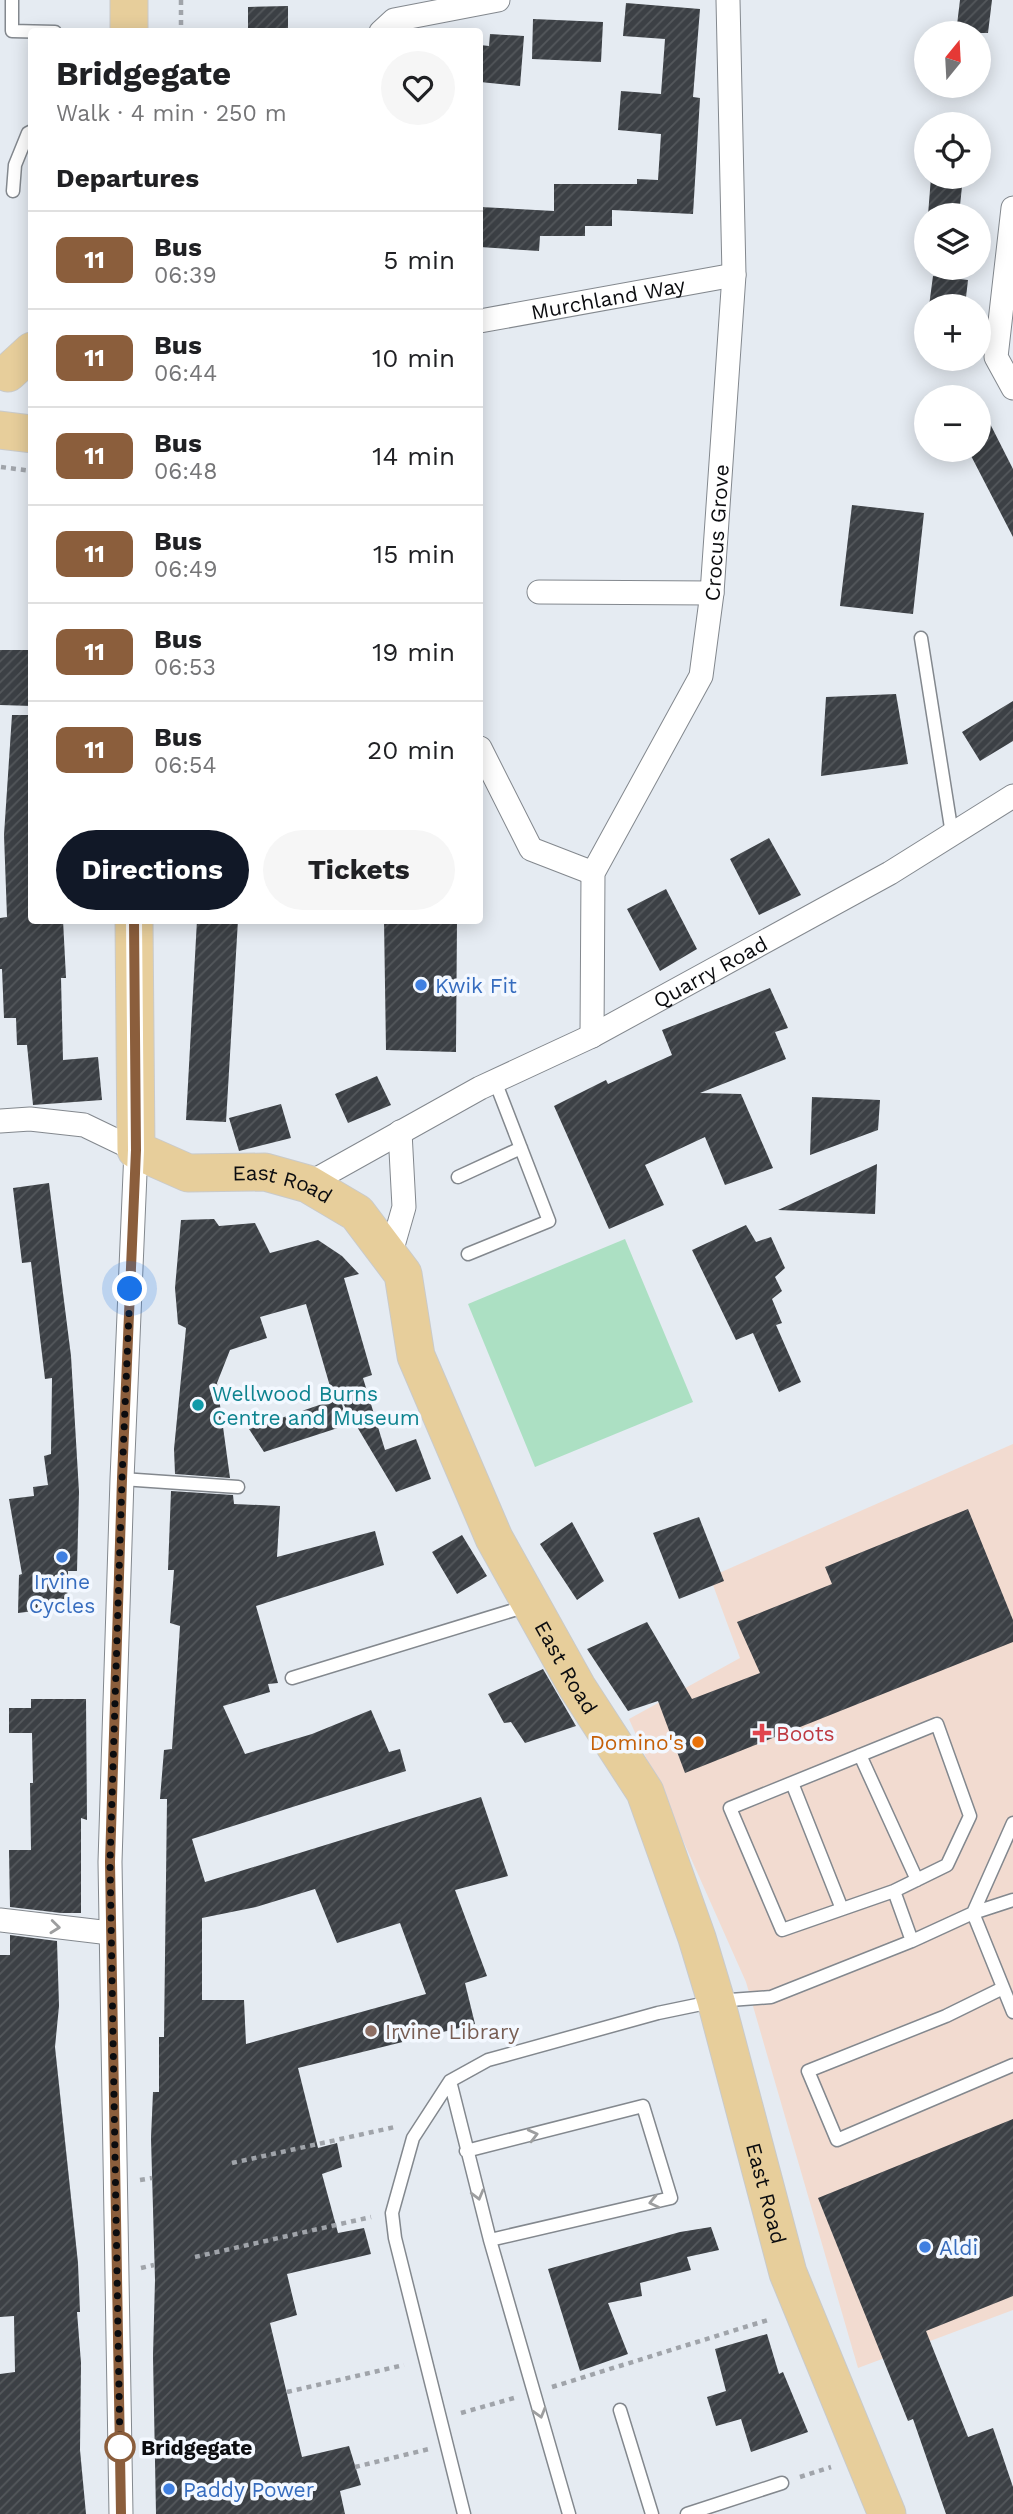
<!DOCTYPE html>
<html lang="en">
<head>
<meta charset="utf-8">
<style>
	:root { --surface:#fff; --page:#f6f6f6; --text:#202124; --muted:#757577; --line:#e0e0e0; --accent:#111827 }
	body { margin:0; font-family:"Work Sans",sans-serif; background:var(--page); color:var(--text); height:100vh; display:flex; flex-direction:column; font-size:26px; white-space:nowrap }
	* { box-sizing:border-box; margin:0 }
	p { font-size:23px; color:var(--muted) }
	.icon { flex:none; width:38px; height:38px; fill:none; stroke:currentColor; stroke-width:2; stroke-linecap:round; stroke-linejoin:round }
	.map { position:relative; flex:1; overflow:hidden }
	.drawer { position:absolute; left:28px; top:28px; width:455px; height:896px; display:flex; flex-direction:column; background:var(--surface); border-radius:7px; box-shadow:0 4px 18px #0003 }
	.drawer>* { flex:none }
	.badge { padding:0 14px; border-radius:10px; font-size:24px; line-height:46px }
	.needle { width:46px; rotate:18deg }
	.tools { position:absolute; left:914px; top:21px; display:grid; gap:14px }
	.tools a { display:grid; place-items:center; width:77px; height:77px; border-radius:50%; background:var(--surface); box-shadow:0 4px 18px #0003; font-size:35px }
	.you { position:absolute; width:35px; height:35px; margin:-18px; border:5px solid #fff; border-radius:50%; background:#1a73e8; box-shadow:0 0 0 10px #1a73e833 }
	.map>.badge { position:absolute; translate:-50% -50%; box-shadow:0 0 0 4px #fff }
	h2 { padding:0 28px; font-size:26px; line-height:63px }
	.round { display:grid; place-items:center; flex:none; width:74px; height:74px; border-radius:37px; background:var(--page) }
	.summary { display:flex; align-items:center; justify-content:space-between; height:119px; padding:0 28px }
	h1 { font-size:33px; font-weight:700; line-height:52px }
	.primary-button { display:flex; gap:14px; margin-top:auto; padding:14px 28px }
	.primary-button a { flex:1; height:80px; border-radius:42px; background:var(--accent); color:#fff; font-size:28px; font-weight:700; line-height:80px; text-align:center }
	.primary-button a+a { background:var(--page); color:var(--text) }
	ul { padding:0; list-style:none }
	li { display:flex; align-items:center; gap:21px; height:98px; padding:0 28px; border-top:2px solid var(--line) }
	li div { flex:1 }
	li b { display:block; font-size:26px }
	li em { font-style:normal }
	li .badge { min-width:77px; font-weight:700; text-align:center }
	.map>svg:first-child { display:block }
	.commercial { fill:#f2dbd0 }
	.park { fill:#ace0c3 }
	.building { fill:url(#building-hatch); fill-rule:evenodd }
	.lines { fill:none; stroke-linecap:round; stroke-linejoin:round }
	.service-casing { stroke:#83888e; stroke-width:15 }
	.minor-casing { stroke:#83888e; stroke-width:25 }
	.primary-casing { stroke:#c9caca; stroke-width:39 }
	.path { stroke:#a0a4aa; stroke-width:4.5; stroke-dasharray:5 5; stroke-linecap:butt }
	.service { stroke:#fff; stroke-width:12 }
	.minor { stroke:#fff; stroke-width:23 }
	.primary { stroke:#e7ce9b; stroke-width:37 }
	.oneway { stroke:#9d9e9f }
	.line-casing { stroke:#fff; stroke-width:16 }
	.line { stroke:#8b5e3c; stroke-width:10 }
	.walk { stroke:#0b0c0f; stroke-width:7; stroke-dasharray:0 12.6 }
	.shop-dot { fill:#3f7fe0; stroke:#f3f8ff; stroke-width:2.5 }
	.culture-dot { fill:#0f9aa8; stroke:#f3f8ff; stroke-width:2.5 }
	.health-dot { fill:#e0444e; stroke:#f3f8ff; stroke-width:2.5 }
	.food-dot { fill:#e8710a; stroke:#f3f8ff; stroke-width:2.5 }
	.education-dot { fill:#8d6e63; stroke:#f3f8ff; stroke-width:2.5 }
	.stop-dot { fill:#fff; stroke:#8b5e3c; stroke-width:3.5 }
	.labels { text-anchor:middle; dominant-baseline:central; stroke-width:7; stroke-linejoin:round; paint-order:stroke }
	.street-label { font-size:21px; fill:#0b0c0f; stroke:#f3f8ff }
	.shop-label { font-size:21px; fill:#366cbe; stroke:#f3f8ff; text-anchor:start }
	.culture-label { font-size:21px; fill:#0d838f; stroke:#f3f8ff; text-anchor:start }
	.health-label { font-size:21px; fill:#be3a42; stroke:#f3f8ff; text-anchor:start }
	.food-label { font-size:21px; fill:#c56008; stroke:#f3f8ff; text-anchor:end }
	.education-label { font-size:21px; fill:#785e54; stroke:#f3f8ff; text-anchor:start }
	.stop-label { font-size:21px; font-weight:bold; fill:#0b0c0f; stroke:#f3f8ff; text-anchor:start }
</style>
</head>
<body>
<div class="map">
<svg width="1013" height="2514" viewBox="0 0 1013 2514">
	<defs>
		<pattern id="building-hatch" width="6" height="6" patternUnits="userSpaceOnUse" patternTransform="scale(1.75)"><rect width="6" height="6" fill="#3c4045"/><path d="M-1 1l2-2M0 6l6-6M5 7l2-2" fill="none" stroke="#54585c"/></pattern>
	</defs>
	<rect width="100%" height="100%" fill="#e5ebf2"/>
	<!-- commercial -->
	<path class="commercial" d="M1013 1444V2310L858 2368 746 1982 629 1719 740 1658 710 1577Z"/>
	<!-- park -->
	<path class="park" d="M625 1239 693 1402 535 1467 468 1304Z"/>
	<!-- building -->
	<path class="building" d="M960 0H992L988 33H956Z
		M626 3 700 9 693 97 700 98 693 214 612 210V226H585V236H540L539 251 480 247V207L554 211V184H637V179L658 180 661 134 618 130 621 91 661 94 665 39 623 36Z
		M288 6V32H248V7Z
		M533 19 603 22 601 62 532 59Z
		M490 34 524 36 520 86 480 82V45L489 46Z
		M931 177H963L959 215H928Z
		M933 276 968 280 965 306H929Z
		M978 400 1013 469V537L968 450H978Z
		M852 505 924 513 913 614 840 606Z
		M0 650H32V706L0 705Z
		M896 694 908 764 821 776 826 697Z
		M1013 701V741L980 761 962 732Z
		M12 715H32V920H63L66 978H61L63 1060 98 1057 102 1100 33 1105 27 1045H17L16 1018H4L2 969H0V918L7 917 4 835Z
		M769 838 801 895 759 915 730 859Z
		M666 889 697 949 660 971 627 909Z
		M197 920H238L226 1122 186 1120Z
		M384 920H457L456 1052 386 1050Z
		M770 988 788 1028 775 1032 786 1059 700 1093 741 1094 773 1168 725 1185 705 1137 645 1165 664 1205 609 1229 554 1106 606 1080 608 1084 672 1055 662 1030Z
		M377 1076 391 1105 348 1123 335 1094Z
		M812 1097 880 1100 878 1130 810 1155Z
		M281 1104 291 1138 239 1151 229 1118Z
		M877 1164 875 1214 778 1210Z
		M49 1183 71 1356 79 1492 77 1571H68L67 1607 18 1613 19 1575 22 1574 9 1499 34 1496 33 1487 48 1485 44 1456 51 1454 52 1378 45 1379 31 1262 22 1263 13 1188Z
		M214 1219 219 1226 255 1223 270 1253 318 1240 342 1256 359 1274 344 1278 372 1375 363 1378 385 1450 416 1439 431 1479 396 1492 341 1400 347 1425 264 1452 249 1429 334 1400 306 1304 260 1317 267 1338 230 1350 217 1383 230 1478 175 1474 174 1449 186 1328 178 1324 175 1288 181 1220Z
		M746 1225 756 1242 771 1237 785 1268 775 1277 782 1291 772 1299 782 1323 776 1325 801 1382 779 1392 753 1333 736 1340 692 1250Z
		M171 1491 233 1495 234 1504 280 1506 277 1557 375 1531 384 1565 256 1606 278 1683 268 1684 270 1692 223 1706 245 1754 312 1734 371 1710 389 1752 400 1749 406 1771 192 1839 205 1882 481 1797 508 1876 455 1890 487 1976 465 1983 475 2024 298 2068 318 2148 337 2143 342 2167 322 2174 338 2233 364 2228 371 2254 287 2274 297 2315 270 2323 302 2457 349 2446 361 2485 340 2491 345 2514H156L153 2356 155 2280 151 2138 153 2092H159V2037H164L167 1799H160L164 1750 172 1749 180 1626 170 1623 174 1570H168ZM315 1889 337 1943 400 1923 426 1994 246 2044 244 2000H202V1918L256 1907Z
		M968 1509 1013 1620V1642L685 1773 658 1701 628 1711 587 1649 647 1622 692 1699 760 1673 737 1622 832 1584 825 1567Z
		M699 1517 724 1581 679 1599 653 1533Z
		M572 1522 604 1581 577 1600 540 1544Z
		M462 1535 487 1576 457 1594 432 1552Z
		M543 1669 576 1726 525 1743 511 1722 504 1723 488 1694Z
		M31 1699H86L87 1820 81 1818V1913H61L10 1907 9 1850H31L30 1783H33L32 1733H9V1708H31Z
		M10 1935 57 1941 59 2006 55 2047 78 2263 80 2312H77L81 2363 80 2450 86 2514H0V2374L15 2372 14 2316 0 2317V1955H10Z
		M1013 2119V2296L926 2331 968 2437 993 2428 1013 2487V2514H946L913 2419 908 2421 818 2198Z
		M711 2227 719 2250 687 2257 691 2270 640 2283 642 2296 608 2303 628 2354 580 2371 548 2269 680 2232Z
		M767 2334 779 2374 783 2372 808 2432 751 2452 741 2419 716 2426 707 2397 726 2391 715 2349Z"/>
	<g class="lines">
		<defs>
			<path id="service" d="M12 0V31L55 32
				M13 191 15 165 28 133 32 131
				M921 638 952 834
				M458 1177 521 1148
				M468 1254 549 1221 495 1081
				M122 1479 238 1487
				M292 1678 527 1606
				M860 1755 917 1880
				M792 1783 842 1909
				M894 1891 947 1865 970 1816 937 1724 730 1808 782 1930 894 1891 912 1941
				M1013 1900 973 1913 1013 2012
				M1003 1988 946 2016 808 2071 837 2140 1013 2065
				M450 2081 490 2240 569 2514
				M466 2151 643 2106 671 2198 490 2240
				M620 2410 652 2514
				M464 2514 395 2238 392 2213 413 2138 450 2081 488 2060 658 2013 716 2001 771 1997 912 1941 973 1913 1013 1823
				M687 2514 782 2483"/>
			<g id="minor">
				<path d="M381 32 394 20 498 0"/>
				<path d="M1013 208 996 357 1013 388"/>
				<path id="s1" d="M480 321 734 275"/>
				<path d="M539 592 712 593"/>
				<path d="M480 748 531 849 593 873"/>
				<path id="s2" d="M592 1036 593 873 701 676 712 593 734 275 728 0"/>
				<path d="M0 1121 30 1119 84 1125 136 1150 122 1479 110 1862 121 2514"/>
				<path id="s3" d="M308 1184 480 1088 592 1036 890 873 1013 796"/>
				<path d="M390 1256 404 1207 400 1132"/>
				<path d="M0 1920 110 1933"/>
			</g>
			<g id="primary">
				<path d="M129 32V0"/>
				<path d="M8 373 32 351"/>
				<path d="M0 430 32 434"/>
				<path id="s4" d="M134 920 136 1150 188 1173 265 1172 308 1184 357 1213 403 1274 416 1356 494 1538 577 1687 645 1792 697 1938 716 2001 788 2273 887 2514"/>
			</g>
		</defs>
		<!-- service casing -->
		<use href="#service" class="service-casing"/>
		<!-- minor casing -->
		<use href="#minor" class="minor-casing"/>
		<!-- primary casing -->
		<use href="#primary" class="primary-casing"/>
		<!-- path -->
		<path class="path" d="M181 0V32
			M1 467 32 471
			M232 2163 395 2127
			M140 2180 152 2178
			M195 2257 371 2217
			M141 2268 154 2265
			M552 2387 771 2319
			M287 2392 404 2365
			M461 2413 514 2398
			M355 2467 429 2449
			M800 2477 831 2467"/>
		<!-- service -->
		<use href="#service" class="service"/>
		<!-- minor -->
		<use href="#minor" class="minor"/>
		<!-- primary -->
		<use href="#primary" class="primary"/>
	</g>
	<!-- one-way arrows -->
	<defs><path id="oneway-chevron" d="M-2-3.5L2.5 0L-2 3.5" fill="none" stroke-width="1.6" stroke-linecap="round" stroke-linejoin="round" transform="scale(1.75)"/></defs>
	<g class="oneway">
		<use href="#oneway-chevron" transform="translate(55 1927) rotate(6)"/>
		<use href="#oneway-chevron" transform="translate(533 2135) rotate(-14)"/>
		<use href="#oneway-chevron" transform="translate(478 2195) rotate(75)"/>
		<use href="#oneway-chevron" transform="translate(654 2202) rotate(167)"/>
		<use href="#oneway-chevron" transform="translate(540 2413) rotate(74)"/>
	</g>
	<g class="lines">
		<defs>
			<path id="line" d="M121 2514 110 1862 122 1479 136 1150 134 920"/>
		</defs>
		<!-- line casing -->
		<use href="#line" class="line-casing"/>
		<!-- line -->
		<use href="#line" class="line"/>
		<!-- walk -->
		<path class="walk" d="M120 2447 110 1862 122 1479 130 1289"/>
	</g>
	<!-- markers -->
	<g class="shop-dot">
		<circle cx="421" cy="985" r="7"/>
		<circle cx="62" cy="1557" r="7"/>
		<circle cx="925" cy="2247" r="7"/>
		<circle cx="169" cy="2489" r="7"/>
	</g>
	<circle class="culture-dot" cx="198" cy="1405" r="7"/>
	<path class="health-dot" d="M758.5 1722.5h7v7h7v7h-7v7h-7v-7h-7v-7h7z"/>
	<circle class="food-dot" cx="698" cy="1742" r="7"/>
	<circle class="education-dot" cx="371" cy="2031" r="7"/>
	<circle class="stop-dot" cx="120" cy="2447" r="14"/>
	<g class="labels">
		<!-- street labels -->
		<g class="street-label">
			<text stroke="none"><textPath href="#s1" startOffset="130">Murchland Way</textPath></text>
			<text stroke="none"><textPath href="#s2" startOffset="532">Crocus Grove</textPath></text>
			<text stroke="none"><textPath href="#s3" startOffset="455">Quarry Road</textPath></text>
			<text stroke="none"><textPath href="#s4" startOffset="383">East Road</textPath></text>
			<text stroke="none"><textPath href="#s4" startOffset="971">East Road</textPath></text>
			<text stroke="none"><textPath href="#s4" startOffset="1538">East Road</textPath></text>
		</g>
		<!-- shop labels -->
		<g class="shop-label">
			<text x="435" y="985">Kwik Fit</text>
			<text x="62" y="1581" text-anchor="middle">Irvine<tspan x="62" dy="24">Cycles</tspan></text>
			<text x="939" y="2247">Aldi</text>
			<text x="183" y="2489">Paddy Power</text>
		</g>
		<!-- culture labels -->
		<g class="culture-label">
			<text x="212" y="1393">Wellwood Burns<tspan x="212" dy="24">Centre and Museum</tspan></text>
		</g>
		<!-- health labels -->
		<g class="health-label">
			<text x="776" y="1733">Boots</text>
		</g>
		<!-- food labels -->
		<g class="food-label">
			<text x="684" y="1742">Domino's</text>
		</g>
		<!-- education labels -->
		<g class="education-label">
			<text x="385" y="2031">Irvine Library</text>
		</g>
		<!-- stop labels -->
		<g class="stop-label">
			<text x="141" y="2447">Bridgegate</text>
		</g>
	</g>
</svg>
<div class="tools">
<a><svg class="needle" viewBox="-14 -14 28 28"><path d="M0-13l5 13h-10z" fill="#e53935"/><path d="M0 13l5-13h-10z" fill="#757577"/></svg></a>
<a><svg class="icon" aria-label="locate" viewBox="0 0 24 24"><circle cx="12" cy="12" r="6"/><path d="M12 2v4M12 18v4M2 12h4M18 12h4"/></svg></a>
<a><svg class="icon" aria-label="layers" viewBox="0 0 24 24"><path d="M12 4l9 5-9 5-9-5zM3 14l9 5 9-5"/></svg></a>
<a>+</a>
<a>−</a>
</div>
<div class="you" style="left:130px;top:1289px"></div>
<section class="drawer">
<div class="summary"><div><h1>Bridgegate</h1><p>Walk · 4 min · 250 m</p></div><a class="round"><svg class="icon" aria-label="heart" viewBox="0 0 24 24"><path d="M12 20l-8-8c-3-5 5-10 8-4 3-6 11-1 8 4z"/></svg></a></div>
<h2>Departures</h2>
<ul>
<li><span class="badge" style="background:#8b5e3c;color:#fff">11</span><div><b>Bus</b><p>06:39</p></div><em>5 min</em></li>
<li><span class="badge" style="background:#8b5e3c;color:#fff">11</span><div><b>Bus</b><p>06:44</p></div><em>10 min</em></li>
<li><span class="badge" style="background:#8b5e3c;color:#fff">11</span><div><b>Bus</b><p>06:48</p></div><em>14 min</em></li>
<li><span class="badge" style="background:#8b5e3c;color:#fff">11</span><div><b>Bus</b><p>06:49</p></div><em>15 min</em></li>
<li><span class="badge" style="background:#8b5e3c;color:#fff">11</span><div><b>Bus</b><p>06:53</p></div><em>19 min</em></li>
<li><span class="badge" style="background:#8b5e3c;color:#fff">11</span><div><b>Bus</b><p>06:54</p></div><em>20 min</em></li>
</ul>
<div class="primary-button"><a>Directions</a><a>Tickets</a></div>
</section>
</div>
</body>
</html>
